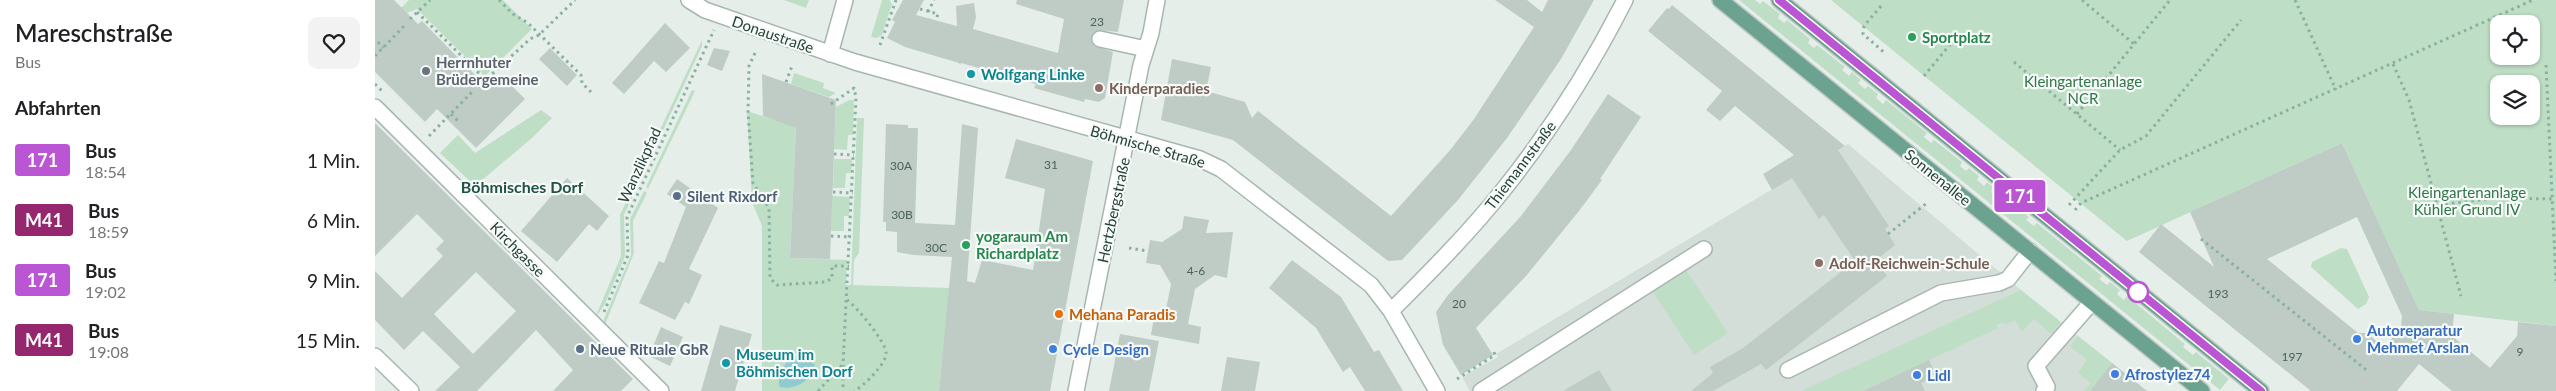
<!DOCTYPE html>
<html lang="de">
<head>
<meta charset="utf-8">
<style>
	:root { --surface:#fff; --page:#f2f2f2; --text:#202124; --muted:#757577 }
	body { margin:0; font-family:Lato,sans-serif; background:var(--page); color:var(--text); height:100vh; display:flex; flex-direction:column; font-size:19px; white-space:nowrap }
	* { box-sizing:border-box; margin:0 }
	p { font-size:16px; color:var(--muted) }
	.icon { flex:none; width:28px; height:28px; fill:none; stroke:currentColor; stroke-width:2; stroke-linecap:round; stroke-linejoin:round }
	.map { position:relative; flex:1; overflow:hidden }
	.side { display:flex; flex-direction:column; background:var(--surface); width:375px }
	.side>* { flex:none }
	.badge { padding:0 10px; border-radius:4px; font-size:18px; line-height:32px }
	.tools { position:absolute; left:2115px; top:15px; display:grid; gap:10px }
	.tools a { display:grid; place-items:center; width:50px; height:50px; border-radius:10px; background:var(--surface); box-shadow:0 1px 4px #0004; font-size:25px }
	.map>.badge { position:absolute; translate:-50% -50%; box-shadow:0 0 0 2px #fff }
	h2 { padding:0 15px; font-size:19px; line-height:45px }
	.round { display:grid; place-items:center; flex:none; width:52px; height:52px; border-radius:10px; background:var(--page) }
	.head { display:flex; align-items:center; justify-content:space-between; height:85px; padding:0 15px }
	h1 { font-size:24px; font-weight:600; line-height:38px }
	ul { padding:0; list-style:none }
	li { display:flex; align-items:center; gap:15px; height:60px; padding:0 15px }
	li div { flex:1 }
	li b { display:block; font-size:19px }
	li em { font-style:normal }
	li .badge { min-width:55px; font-weight:700; text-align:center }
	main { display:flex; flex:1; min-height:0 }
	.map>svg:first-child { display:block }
	.built { fill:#d4ded9 }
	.green { fill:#bfdec6; fill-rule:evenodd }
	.water { fill:#90cbd1 }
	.building { fill:#beccc5; fill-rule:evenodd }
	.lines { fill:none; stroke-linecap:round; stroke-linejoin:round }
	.minor-tunnel { stroke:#bfcbc6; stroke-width:15; stroke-dasharray:15 8; stroke-linecap:butt }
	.minor-casing { stroke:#a8b6b1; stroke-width:18 }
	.major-casing { stroke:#c2cac7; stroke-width:18 }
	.path { stroke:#87b1a1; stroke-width:3; stroke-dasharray:2.5 4; stroke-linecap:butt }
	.minor { stroke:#fff; stroke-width:15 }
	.major { stroke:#6ca290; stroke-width:15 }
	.line-casing { stroke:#fff; stroke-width:11 }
	.line { stroke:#ba55d3; stroke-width:8 }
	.leisure-dot { fill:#2e9e5b; stroke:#f6faf8; stroke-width:2 }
	.worship-dot { fill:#6b7280; stroke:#f6faf8; stroke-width:2 }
	.culture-dot { fill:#0f9aa8; stroke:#f6faf8; stroke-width:2 }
	.education-dot { fill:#8d6e63; stroke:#f6faf8; stroke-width:2 }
	.service-dot { fill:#5c6f8a; stroke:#f6faf8; stroke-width:2 }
	.stop-dot { fill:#fff; stroke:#ba55d3; stroke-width:2.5 }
	.food-dot { fill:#e8710a; stroke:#f6faf8; stroke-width:2 }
	.shop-dot { fill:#3f7fe0; stroke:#f6faf8; stroke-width:2 }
	.labels { text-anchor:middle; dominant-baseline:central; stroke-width:4.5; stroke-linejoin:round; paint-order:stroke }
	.number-label { font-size:12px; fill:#4b635a }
	.street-label { font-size:15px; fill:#254037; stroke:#f6faf8 }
	.leisure-label { font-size:15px; font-weight:bold; fill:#27864d; stroke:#f6faf8; text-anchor:start }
	.worship-label { font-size:15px; font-weight:bold; fill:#5b616d; stroke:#f6faf8; text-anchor:start }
	.culture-label { font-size:15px; font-weight:bold; fill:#0d838f; stroke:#f6faf8; text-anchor:start }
	.park-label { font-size:15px; fill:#307646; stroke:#f6faf8 }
	.education-label { font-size:15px; font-weight:bold; fill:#785e54; stroke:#f6faf8; text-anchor:start }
	.service-label { font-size:15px; font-weight:bold; fill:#4e5e75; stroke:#f6faf8; text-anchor:start }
	.food-label { font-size:15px; font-weight:bold; fill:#c56008; stroke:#f6faf8; text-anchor:start }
	.shop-label { font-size:15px; font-weight:bold; fill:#366cbe; stroke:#f6faf8; text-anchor:start }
	.neighbourhood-label { font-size:16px; font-weight:bold; fill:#215243; stroke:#f6faf8 }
</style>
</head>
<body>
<main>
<section class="side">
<div class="head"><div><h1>Mareschstraße</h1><p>Bus</p></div><a class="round"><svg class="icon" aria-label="heart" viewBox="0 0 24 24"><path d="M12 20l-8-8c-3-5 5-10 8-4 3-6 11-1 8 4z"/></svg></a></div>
<h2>Abfahrten</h2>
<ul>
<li><span class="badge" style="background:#ba55d3;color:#fff">171</span><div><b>Bus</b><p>18:54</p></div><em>1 Min.</em></li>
<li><span class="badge" style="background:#95276e;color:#fff">M41</span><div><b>Bus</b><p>18:59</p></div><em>6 Min.</em></li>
<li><span class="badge" style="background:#ba55d3;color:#fff">171</span><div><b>Bus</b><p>19:02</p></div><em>9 Min.</em></li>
<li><span class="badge" style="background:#95276e;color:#fff">M41</span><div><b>Bus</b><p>19:08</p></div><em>15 Min.</em></li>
</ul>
</section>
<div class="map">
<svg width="2181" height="391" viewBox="0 0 2181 391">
	<rect width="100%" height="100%" fill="#e6eeea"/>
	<!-- built -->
	<path class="built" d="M1473 144 1646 290 1737 363 1715 391H1095L1087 377 1123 357 1121 354Z"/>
	<!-- green -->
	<path class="green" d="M34 0H128L157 29 110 76 42 9 32 13 26 8Z
		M409 0H434L431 8Z
		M507 0H514L517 4 507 35 502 38 496 37Z
		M1364 0H1380L1385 4 1388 1 1405 14 1403 18 1409 23 1412 20 1435 39 1433 43 1439 48 1442 45 1470 67 1467 70 1474 76 1477 72 1486 80 1483 83 1490 89 1493 86 1503 94 1501 98 1508 104 1511 100 1552 133 1549 137 1556 143 1559 140 1587 162 1585 166 1591 171 1594 168 1604 176 1602 180 1609 186 1612 182 1619 188 1616 191 1623 197 1626 194 1654 217 1651 220 1659 226 1662 223 1727 276 1724 279 1732 285 1735 282 1745 290 1742 294 1749 300 1752 296 1810 344 1808 347 1818 355 1821 352 1854 379 1845 390Z
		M1456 0H2181V326L2044 310 1967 143 1752 241ZM2124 24H2156V56H2124ZM2124 84H2156V116H2124Z
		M327 40V46L249 215 250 256 230 304 220 318 246 256 245 215Z
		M419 73 449 83 448 88 461 93 454 97 416 84Z
		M317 90 320 91 273 189 271 187Z
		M474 100H479L478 135H473L472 150 459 149 461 107Z
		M166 110 177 118 157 138 100 186 65 153 83 135 100 153Z
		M372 111 421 127 415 258 472 260 471 285H476L482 118H489L484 253 479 260 478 285 575 288 564 391H387V226L377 202Z
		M459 159H477L476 173H471L470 188H458Z
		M269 191 272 193 258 221 259 253 229 327V319L256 255 255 219Z
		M457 196 475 197 474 216H469V231H456Z
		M1966 248 1972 249 1994 297 1991 304 1983 309 1936 267 1937 262Z
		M1311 270 1353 333 1319 355 1278 292Z
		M1646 290 1686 322 1676 334 1659 319 1647 332 1640 320 1630 325 1627 322 1621 325 1623 328 1488 391H1426Z
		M1703 336 1737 363 1715 391H1709L1716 383 1703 373 1712 360 1695 346Z"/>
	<!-- water -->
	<path class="water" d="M424 356 433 359 440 365C440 379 419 391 405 387 401 375 409 368 414 358Z"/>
	<!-- building -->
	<path class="building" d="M0 0H19L43 24 47 21 114 89 127 76 150 99 101 148 62 109 50 122 0 72Z
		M528 0H549L541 15 582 26 581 6 599 3 601 17 598 29 683 53 689 19 641 4 642 0H749L743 32 723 30 716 38 719 46 738 52 730 98 724 102 710 99 709 102 659 88 661 84 586 63 585 65 584 63 530 47 512 38 520 22 517 20Z
		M1120 0H1152L1167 12 1173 0H1219L1186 59 1132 138 1083 200 1027 260 1013 261 858 140 786 120 797 59 836 67 831 91 870 102 877 118 883 111 1016 216 1076 149 1099 119 1159 27Z
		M1297 5 1470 146 1463 150 1514 226 1510 229 1520 245 1500 261 1512 276 1391 370 1386 364 1338 391H1316L1338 373 1335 367 1368 348 1480 261 1449 215 1444 219 1417 178 1397 190 1388 174 1419 155 1360 106 1345 121 1331 110 1347 91 1273 31 1292 8 1294 9Z
		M290 23 315 48 291 72 279 61 249 94 237 83Z
		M175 48 202 75 192 86 164 59Z
		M339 48 355 51 347 71 332 65Z
		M387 74 461 100 455 259 415 258 421 128 388 116Z
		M1233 94 1266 117 1225 179 1227 180 1204 211 1151 276 1101 328 1118 355 1086 375 1068 345 1061 312 1073 295 1146 216 1196 150Z
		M0 123 258 379 246 391H178L198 370 161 330 102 391H60L85 367 48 331 29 350 0 320V271L27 298 68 256 61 249 69 241 42 214 0 256ZM101 272 141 311 98 354 59 314Z
		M511 124 533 125V128H543L540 223 580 225 587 124 603 128 592 281 600 283 607 260 658 270 670 189 630 178 641 139 718 161 675 391H564L577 257 538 255 522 252V232L511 231V222H508Z
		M1967 143 2044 310 2079 314 2077 336 2115 368 2142 336 2143 322 2181 326V391H2077L2044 364 2022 391H1936L1764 252 1786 224 1839 267 1815 212ZM1982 217 2027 316 2026 327 2009 348 1992 333H1983L1892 259Z
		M192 178 234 216 222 231 214 224 182 262 146 231Z
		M302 179 343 208 314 269 327 275 314 304 310 302 300 320 264 303 284 261 289 263 311 207 292 194Z
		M809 216 834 220 831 233 858 232 852 278 840 275 820 289 813 324 826 327 824 344 776 335 779 317 789 319 796 284 785 265 771 263 775 240 787 242 807 229Z
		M917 260 966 297 999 352 1004 350 1028 391H990L975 367 968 372 941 328 894 288Z
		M345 325 377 334 360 391H326Z
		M286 327 308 337 295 366 274 356Z
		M745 334 784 341 774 391H734Z
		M852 357 885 362 880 391H846Z
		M1554 360 1561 376 1546 383 1550 391H1488Z
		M1737 363 1746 370 1772 391H1715Z
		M1224 370 1237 391H1188Z"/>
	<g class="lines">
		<!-- minor-tunnel -->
		<path class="minor-tunnel" d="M687 31 725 39"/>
		<defs>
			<path id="minor" d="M314 0 330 10 480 62 825 159 846 169 996 285 1016 311 1062 391
				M725 39 771 49
				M455 54 470 0
				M0 107 286 391
				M1016 311C1055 272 1095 232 1129 189 1176 130 1216 67 1250 0
				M0 356 36 391
				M1413 370 1566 293 1624 283 1633 279 1655 251
				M701 391 766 65 776 33 782 0
				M1106 391 1329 249
				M1669 391 1672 387 1661 366 1717 302"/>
			<path id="major" d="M1345 0 1827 391
				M1404 0 1886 391"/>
		</defs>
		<!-- minor casing -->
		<use href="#minor" class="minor-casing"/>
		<!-- major casing -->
		<use href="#major" class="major-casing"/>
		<!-- path -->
		<path class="path" d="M124 0 138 14 153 23 206 75 207 83 216 92
			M1707 0 1759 44
			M1920 0 1961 90
			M1506 6 1489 26 1488 34 1511 54
			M545 9 563 14 561 20
			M42 12 111 80
			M553 12 559 0
			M35 19 55 0
			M3 42 8 48
			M505 45 521 0
			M380 53 374 66 373 112 378 183 394 208 395 278 402 285 451 282 457 278V266H474
			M0 56 30 25
			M1639 62 1745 150
			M2018 64 2034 100 2086 296
			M2171 65 2181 281
			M1549 76 1578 41 1592 36 1598 38
			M411 82 417 66
			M0 84 7 91
			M103 87 155 39 164 35 200 0
			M456 104 479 88 481 98 468 364V391
			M76 114 83 121
			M1702 114 1795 0
			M54 136 97 92
			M459 154 479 155
			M458 192 478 193
			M1694 205 1745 150 1771 136 1866 20
			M2064 205 2121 198 2178 199
			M1700 210 1706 203 2158 0
			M1513 234 1552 203
			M456 236 476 237
			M1826 239 1994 372
			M754 248 773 251
			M472 300C481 306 511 342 511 353 512 363 488 387 479 391
			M229 312 253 255 252 217 339 30
			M1082 379 1120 355 1119 352
			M443 391 468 364"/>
		<!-- minor -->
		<use href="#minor" class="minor"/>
		<!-- major -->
		<use href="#major" class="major"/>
	</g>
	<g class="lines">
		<defs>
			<path id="line" d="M1404 0 1886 391"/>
		</defs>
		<!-- line casing -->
		<use href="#line" class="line-casing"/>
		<!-- line -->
		<use href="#line" class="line"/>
	</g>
	<!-- markers -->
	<g class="leisure-dot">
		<circle cx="1537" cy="37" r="5"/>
		<circle cx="591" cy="245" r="5"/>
	</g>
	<circle class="worship-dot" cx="51" cy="71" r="5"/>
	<g class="culture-dot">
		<circle cx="596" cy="74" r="5"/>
		<circle cx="351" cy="363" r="5"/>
	</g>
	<g class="education-dot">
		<circle cx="724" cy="88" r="5"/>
		<circle cx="1444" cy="263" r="5"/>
	</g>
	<g class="service-dot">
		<circle cx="302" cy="196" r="5"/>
		<circle cx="205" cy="349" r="5"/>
	</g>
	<circle class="stop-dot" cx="1763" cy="292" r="10"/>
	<circle class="food-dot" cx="684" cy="314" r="5"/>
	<g class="shop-dot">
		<circle cx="1982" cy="339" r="5"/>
		<circle cx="678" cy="349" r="5"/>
		<circle cx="1740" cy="374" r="5"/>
		<circle cx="1542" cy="375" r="5"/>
	</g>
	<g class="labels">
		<!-- number labels -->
		<g class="number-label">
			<text x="722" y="21">23</text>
			<text x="676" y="164">31</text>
			<text x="526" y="165">30A</text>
			<text x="527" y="214">30B</text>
			<text x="561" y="247">30C</text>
			<text x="821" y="270">4-6</text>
			<text x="1843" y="293">193</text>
			<text x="1084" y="303">20</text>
			<text x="2145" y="351">9</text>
			<text x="1917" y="356">197</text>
		</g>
		<!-- street labels -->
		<g class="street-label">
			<text transform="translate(398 34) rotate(19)">Donaustraße</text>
			<text transform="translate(773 146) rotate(16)">Böhmische Straße</text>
			<text transform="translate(264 165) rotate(-65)">Wanzlikpfad</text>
			<text transform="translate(1145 165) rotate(-53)">Thiemannstraße</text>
			<text transform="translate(1563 177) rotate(39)">Sonnenallee</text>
			<text transform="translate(738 210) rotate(-78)">Hertzbergstraße</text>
			<text transform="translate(143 249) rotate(45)">Kirchgasse</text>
		</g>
		<!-- leisure labels -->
		<g class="leisure-label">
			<text x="1547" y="37">Sportplatz</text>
			<text x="601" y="236">yogaraum Am<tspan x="601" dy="17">Richardplatz</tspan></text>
		</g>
		<!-- worship labels -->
		<g class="worship-label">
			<text x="61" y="62">Herrnhuter<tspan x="61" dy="17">Brüdergemeine</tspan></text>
		</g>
		<!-- culture labels -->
		<g class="culture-label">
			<text x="606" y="74">Wolfgang Linke</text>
			<text x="361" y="354">Museum im<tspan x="361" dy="17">Böhmischen Dorf</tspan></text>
		</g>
		<!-- park labels -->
		<g class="park-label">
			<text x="1708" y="81">Kleingartenanlage<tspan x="1708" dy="17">NCR</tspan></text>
			<text x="2092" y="192">Kleingartenanlage<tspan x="2092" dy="17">Kühler Grund IV</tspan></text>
		</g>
		<!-- education labels -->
		<g class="education-label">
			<text x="734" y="88">Kinderparadies</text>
			<text x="1454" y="263">Adolf-Reichwein-Schule</text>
		</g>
		<!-- service labels -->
		<g class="service-label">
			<text x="312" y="196">Silent Rixdorf</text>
			<text x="215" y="349">Neue Rituale GbR</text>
		</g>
		<!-- food labels -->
		<g class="food-label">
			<text x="694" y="314">Mehana Paradis</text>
		</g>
		<!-- shop labels -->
		<g class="shop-label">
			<text x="1992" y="330">Autoreparatur<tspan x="1992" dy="17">Mehmet Arslan</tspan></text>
			<text x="688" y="349">Cycle Design</text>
			<text x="1750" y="374">Afrostylez74</text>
			<text x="1552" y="375">Lidl</text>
		</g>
		<!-- neighbourhood labels -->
		<g class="neighbourhood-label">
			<text x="147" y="186">Böhmisches Dorf</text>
		</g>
	</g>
</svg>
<div class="tools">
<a><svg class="icon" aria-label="locate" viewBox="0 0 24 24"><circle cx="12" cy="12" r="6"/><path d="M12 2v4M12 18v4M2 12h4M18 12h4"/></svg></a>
<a><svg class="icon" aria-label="layers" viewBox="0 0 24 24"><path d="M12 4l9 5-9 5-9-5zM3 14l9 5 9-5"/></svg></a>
</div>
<b class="badge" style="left:1645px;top:196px;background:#ba55d3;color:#fff">171</b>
</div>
</main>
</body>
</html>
